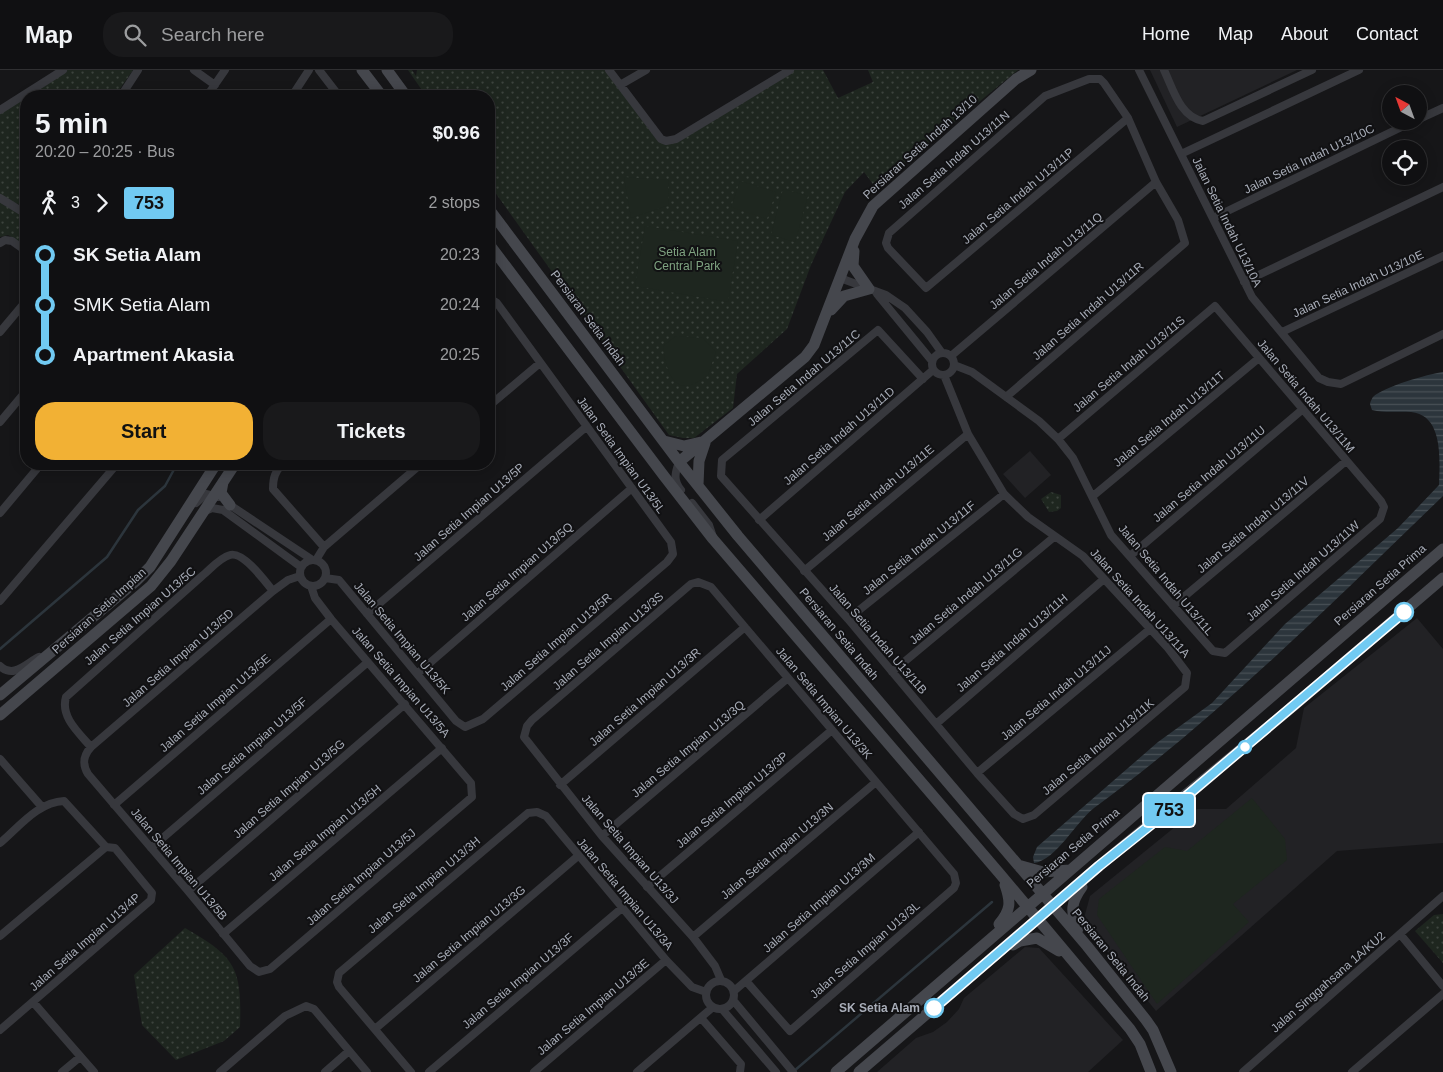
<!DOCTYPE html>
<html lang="en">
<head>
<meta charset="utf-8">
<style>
	:root { --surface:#101012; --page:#19191b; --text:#f1f3f6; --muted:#9c9d9f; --line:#303032; --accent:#f2b134 }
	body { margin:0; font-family:Arial,sans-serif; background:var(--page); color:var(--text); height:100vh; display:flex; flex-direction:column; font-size:19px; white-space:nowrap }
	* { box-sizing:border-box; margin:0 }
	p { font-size:16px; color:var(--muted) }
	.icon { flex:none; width:28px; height:28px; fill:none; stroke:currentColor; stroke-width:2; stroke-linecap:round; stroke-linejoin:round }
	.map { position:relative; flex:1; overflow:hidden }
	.side { position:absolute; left:20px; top:20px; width:475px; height:380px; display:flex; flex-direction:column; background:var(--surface); border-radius:20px; box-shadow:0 2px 12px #0003,0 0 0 1px var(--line) }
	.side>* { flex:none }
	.badge { padding:0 10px; border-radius:4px; font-size:18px; line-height:32px }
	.needle { width:32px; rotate:319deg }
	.controls { position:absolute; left:1382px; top:15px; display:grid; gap:10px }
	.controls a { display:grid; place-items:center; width:45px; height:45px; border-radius:50%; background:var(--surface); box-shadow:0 2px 12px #0003,0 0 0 1px var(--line); font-size:25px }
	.map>.badge { position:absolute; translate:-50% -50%; box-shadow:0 0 0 2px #fff }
	.legs { display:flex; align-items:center; gap:8px; height:55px; padding:0 15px; font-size:16px }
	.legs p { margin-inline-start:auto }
	.summary { display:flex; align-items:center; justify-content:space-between; height:85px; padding:0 15px }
	h1 { font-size:28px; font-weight:700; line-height:38px }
	.button { display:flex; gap:10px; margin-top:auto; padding:10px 15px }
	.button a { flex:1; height:58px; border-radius:20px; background:var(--accent); color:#111; font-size:20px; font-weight:700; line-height:58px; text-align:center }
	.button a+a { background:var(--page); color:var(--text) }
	ul { padding:0 15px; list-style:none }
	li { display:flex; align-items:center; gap:18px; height:50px; font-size:19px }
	li i { display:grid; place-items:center; width:8px; height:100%; margin:0 6px; background:currentColor }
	li i::after { content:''; width:12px; height:12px; margin:-6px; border:4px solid; border-radius:50%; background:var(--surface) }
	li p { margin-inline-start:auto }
	li:first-child i { background:linear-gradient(#0000 50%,currentColor 0) }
	li:last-child i { background:linear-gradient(currentColor 50%,#0000 0) }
	header { display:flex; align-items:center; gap:30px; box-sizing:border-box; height:70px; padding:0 25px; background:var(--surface); border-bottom:1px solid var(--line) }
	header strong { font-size:24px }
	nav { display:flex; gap:28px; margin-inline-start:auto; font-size:18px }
	.search { width:350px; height:45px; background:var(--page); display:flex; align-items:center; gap:12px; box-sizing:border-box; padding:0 18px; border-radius:20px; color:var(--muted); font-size:19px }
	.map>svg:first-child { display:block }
	.built { fill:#222225 }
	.grass { fill:url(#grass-dots) }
	.pitch { fill:#1e261f }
	.water { fill:url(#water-rules) }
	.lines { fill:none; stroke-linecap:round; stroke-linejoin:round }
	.stream { stroke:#2c353c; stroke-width:2.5 }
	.street { stroke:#37383d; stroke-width:8 }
	.secondary { stroke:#45474d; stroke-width:11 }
	.line-1-casing { stroke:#fff; stroke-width:11 }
	.line-1 { stroke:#71caf2; stroke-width:8 }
	.stop-1-dot { fill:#fff; stroke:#71caf2; stroke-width:2.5 }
	.labels { text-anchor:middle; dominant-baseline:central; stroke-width:4; stroke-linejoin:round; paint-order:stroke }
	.street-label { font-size:12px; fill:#a8adb8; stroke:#111113 }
	.park-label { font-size:12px; fill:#7fa381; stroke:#111113 }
	.stop-label { font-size:12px; font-weight:bold; fill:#a8adb8; stroke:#111113; text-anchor:end }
</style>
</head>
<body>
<header>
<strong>Map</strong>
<div class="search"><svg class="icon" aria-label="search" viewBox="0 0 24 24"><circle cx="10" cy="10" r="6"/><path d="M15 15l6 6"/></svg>Search here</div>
<nav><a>Home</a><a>Map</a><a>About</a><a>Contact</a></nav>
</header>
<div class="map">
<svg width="1443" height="1002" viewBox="0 0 1443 1002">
	<defs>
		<pattern id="grass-dots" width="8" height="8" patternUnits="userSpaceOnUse" patternTransform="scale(1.25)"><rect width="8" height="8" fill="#1e261f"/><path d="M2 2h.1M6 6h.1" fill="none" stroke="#3c433d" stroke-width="1.8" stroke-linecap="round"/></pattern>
		<pattern id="water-rules" width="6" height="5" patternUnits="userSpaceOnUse" patternTransform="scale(1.25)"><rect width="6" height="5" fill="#2c353c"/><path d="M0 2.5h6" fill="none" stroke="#485056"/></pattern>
	</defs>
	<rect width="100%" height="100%" fill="#161618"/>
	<!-- built -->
	<path class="built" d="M1150 0H1297L1177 57Z
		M1030 381 1051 405 1025 428 1003 404Z
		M1417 548 1443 579V773L1337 781 1156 941 1083 852 1090 826 1197 739H1226L1296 678 1304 638Z
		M1025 877 1039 878 1123 970 1088 1002H877L916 968 933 962 947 952 959 939 964 928Z"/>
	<!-- grass -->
	<path class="grass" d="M62 0H133L115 26H26V137L0 127V39Z
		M408 0H412L416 6 417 0H607L668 73 794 0H823L838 28 873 12 868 0H1018L908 90 878 121 864 102 845 122 811 195 787 259 737 304 733 338 694 368H683L669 365 489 114V26H426Z
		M0 129 26 147V176L8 165 0 167Z
		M1051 422 1061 425V438L1057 441 1049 442 1041 429Z
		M1443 844V893L1415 861 1434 845Z
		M185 858C236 887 242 898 240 957L224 971 176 990 142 955 134 905Z"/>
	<!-- pitch -->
	<path class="pitch" d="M624 107 668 110 669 135 631 148Z
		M740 111 776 122 767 149 731 137Z
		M783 119 808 126 795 172 771 165Z
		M645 156 738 171 728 232 635 216Z
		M676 266 703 268 716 282 708 305C703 308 697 313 691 315 670 322 664 289 663 276Z
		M1252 728 1285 769 1287 790 1233 834 1249 852 1157 934 1097 845 1099 829 1165 777 1187 781Z"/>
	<!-- water -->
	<path class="water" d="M1443 302V426C1331 534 1220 646 1094 738 1077 751 1055 791 1034 793L1033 787 1037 777 1158 672 1212 633 1285 554 1398 458 1439 415C1440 388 1443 345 1411 342 1398 341 1385 343 1372 340L1370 334C1370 333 1372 328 1373 327 1383 317 1428 304 1443 302Z"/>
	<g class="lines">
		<!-- stream -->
		<path class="stream" d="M0 579 107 487 138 440 165 416 177 394
			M794 1001 992 832"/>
		<!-- street -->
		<path class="street" d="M194 0 215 15
			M319 0 339 26
			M609 0 661 69 666 71 676 69 790 0
			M1139 0 1252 227 1319 308 1328 312 1341 314 1443 264
			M1164 0C1173 19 1180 47 1203 51L1312 0
			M620 15 646 0
			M121 26 138 0
			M207 26 225 0
			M292 26 309 0
			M0 40 63 0
			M1419 49 1443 38
			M1181 84 1359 0
			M0 128 26 144
			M1213 148 1414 51
			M0 173 5 170 12 171 26 181
			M840 208 886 225 905 238 927 262 942 283
			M1244 212 1443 117
			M877 224 932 291
			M0 262 26 231
			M1282 262 1443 186
			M932 294a11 11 0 1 1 22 0a11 11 0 1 1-22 0Z
			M951 286 1156 112
			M954 295 972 302 1039 351 1058 369 1073 388 1111 465 1213 581 1225 583 1380 449 1384 437 1381 431 1215 236 1058 369
			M923 309 878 260 722 390 721 406 848 549 977 703 1014 744 1023 749 1034 745 1185 617 1187 603 1168 578 1083 486 1028 447 1004 424 968 364 944 305
			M1006 327 1185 173 1178 150 1156 112 1128 48 1104 13 1100 9H1089L1045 26 889 163 886 173 888 178 926 218 1128 48
			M489 336 540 293
			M0 352 26 321
			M679 392C675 403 673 410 681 420
			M283 394C275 401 273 408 273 419L324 477
			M1093 426 1259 288
			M196 433 206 424 218 427
			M227 433 311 489
			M692 433 709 455 712 464
			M203 442 212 438 223 440 301 497
			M0 443 41 394
			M759 450 933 300
			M1130 486 1303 339
			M300 503a13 13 0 1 1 26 0a13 13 0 1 1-26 0Z
			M316 490 324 477 421 394
			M804 501 968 364
			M300 506 288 510 273 521 91 677C83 686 82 694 88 704L188 821 250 896 259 902 270 899 472 727 471 713 331 549 315 528 311 516
			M325 508 339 510 456 651 465 657 483 649 667 492 673 484 671 472 497 233 489 228
			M0 531 117 394
			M1173 536 1346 391
			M367 544 586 357
			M848 549 1004 424
			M0 596C14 609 26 593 39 587
			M892 602 1054 467
			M417 604 632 418
			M936 654 1104 509
			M91 677C79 663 60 647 66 627L202 506C210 500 219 488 230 485 243 481 265 511 273 521
			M0 689 42 737
			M977 703 1150 559
			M560 715 745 557
			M114 735 331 549
			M602 766 788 608
			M0 773C19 757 38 732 64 731L106 777
			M151 778 368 592
			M647 817 832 660
			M188 821 405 634
			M223 864 442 678
			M1400 864 1443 916
			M0 866 106 777
			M693 867 876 712
			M721 910 715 896 693 867 602 766 524 667 527 656 532 650 691 514 698 512 711 517 954 804 956 813 954 818 790 961 746 911
			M706 925a14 14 0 1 1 28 0a14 14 0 1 1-28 0Z
			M734 921 919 762
			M733 930 793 1002
			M33 932 94 1002
			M722 939 776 1002
			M701 948 741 994 740 1002
			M375 959 578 786
			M0 960 151 830 152 823 115 778 106 777
			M62 1002 80 987
			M220 1002 285 946 306 936 314 939 367 1002
			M325 1002 349 981
			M411 1002 339 917 337 912 339 903 528 743 537 742 546 746 666 890 692 917 706 922
			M429 1002 622 838
			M534 1002 666 890
			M637 1002 713 937
			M1243 1002 1443 826
			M1352 1002 1443 924"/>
		<!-- secondary -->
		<path class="secondary" d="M362 0 382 26
			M387 0 406 26
			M489 139 679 392 738 466 1087 876 1146 950 1153 960 1171 1002
			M489 174 664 406 713 469 1000 804 1130 959 1140 974 1151 1002
			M831 240 844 226 869 219 853 196 854 181
			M664 371 684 376 701 372
			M679 392 805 287 814 275 855 169 873 136 1016 9 1031 0
			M223 412 221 423 230 435
			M698 415 699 391 705 373
			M0 625 136 511 150 497 216 394
			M0 645 151 516 171 491 235 394
			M1018 795 1043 802 1070 800
			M999 854C1011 840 1011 832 1005 815
			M1078 859C1070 842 1071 832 1082 817
			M1013 875 1020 871 1037 868 1059 881
			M836 1002 1443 479
			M859 1002 1099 796 1291 638 1443 508"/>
	</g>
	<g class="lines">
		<defs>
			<path id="line-1" d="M934 938 1099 796 1183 729 1404 542"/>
		</defs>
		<!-- line-1 casing -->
		<use href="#line-1" class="line-1-casing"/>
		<!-- line-1 -->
		<use href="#line-1" class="line-1"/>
	</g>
	<!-- markers -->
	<g class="stop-1-dot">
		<circle cx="1404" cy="542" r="9"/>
		<circle cx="1245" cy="677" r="6"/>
		<circle cx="934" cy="938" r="9"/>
	</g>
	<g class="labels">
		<!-- street labels -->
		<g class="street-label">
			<text transform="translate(920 77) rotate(-42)">Persiaran Setia Indah 13/10</text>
			<text transform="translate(1309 89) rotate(-26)">Jalan Setia Indah U13/10C</text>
			<text transform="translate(954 90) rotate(-41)">Jalan Setia Indah U13/11N</text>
			<text transform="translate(1018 126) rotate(-40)">Jalan Setia Indah U13/11P</text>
			<text transform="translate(1227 152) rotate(64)">Jalan Setia Indah U13/10A</text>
			<text transform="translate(1046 191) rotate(-40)">Jalan Setia Indah U13/11Q</text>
			<text transform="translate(1358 214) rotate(-25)">Jalan Setia Indah U13/10E</text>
			<text transform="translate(1088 241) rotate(-41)">Jalan Setia Indah U13/11R</text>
			<text transform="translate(588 248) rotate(53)">Persiaran Setia Indah</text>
			<text transform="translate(1129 294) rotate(-40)">Jalan Setia Indah U13/11S</text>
			<text transform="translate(804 308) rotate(-40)">Jalan Setia Indah U13/11C</text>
			<text transform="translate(1306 326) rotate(50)">Jalan Setia Indah U13/11M</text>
			<text transform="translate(1169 349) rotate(-40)">Jalan Setia Indah U13/11T</text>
			<text transform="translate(839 366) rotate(-41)">Jalan Setia Indah U13/11D</text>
			<text transform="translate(621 385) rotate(54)">Jalan Setia Impian U13/5L</text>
			<text transform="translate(1209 404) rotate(-40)">Jalan Setia Indah U13/11U</text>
			<text transform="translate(878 423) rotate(-40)">Jalan Setia Indah U13/11E</text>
			<text transform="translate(469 442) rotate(-41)">Jalan Setia Impian U13/5P</text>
			<text transform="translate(1253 455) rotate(-40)">Jalan Setia Indah U13/11V</text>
			<text transform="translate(919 478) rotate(-39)">Jalan Setia Indah U13/11F</text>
			<text transform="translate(1303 501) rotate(-41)">Jalan Setia Indah U13/11W</text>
			<text transform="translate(517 502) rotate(-41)">Jalan Setia Impian U13/5Q</text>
			<text transform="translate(1166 510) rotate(50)">Jalan Setia Indah U13/11L</text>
			<text transform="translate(1380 515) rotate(-41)">Persiaran Setia Prima</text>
			<text transform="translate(966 526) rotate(-40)">Jalan Setia Indah U13/11G</text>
			<text transform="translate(1140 533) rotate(48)">Jalan Setia Indah U13/11A</text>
			<text transform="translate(99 541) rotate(-42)">Persiaran Setia Impian</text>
			<text transform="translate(140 546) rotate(-41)">Jalan Setia Impian U13/5C</text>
			<text transform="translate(839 564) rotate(50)">Persiaran Setia Indah</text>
			<text transform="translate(402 568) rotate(50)">Jalan Setia Impian U13/5K</text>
			<text transform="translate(878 569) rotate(49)">Jalan Setia Indah U13/11B</text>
			<text transform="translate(608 571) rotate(-41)">Jalan Setia Impian U13/3S</text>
			<text transform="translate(556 572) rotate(-41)">Jalan Setia Impian U13/5R</text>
			<text transform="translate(1012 573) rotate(-41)">Jalan Setia Indah U13/11H</text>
			<text transform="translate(178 588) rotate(-41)">Jalan Setia Impian U13/5D</text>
			<text transform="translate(401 612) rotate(49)">Jalan Setia Impian U13/5A</text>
			<text transform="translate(1056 623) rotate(-40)">Jalan Setia Indah U13/11J</text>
			<text transform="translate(645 627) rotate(-41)">Jalan Setia Impian U13/3R</text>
			<text transform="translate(215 633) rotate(-41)">Jalan Setia Impian U13/5E</text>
			<text transform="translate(824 633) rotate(50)">Jalan Setia Impian U13/3K</text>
			<text transform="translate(252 676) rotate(-41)">Jalan Setia Impian U13/5F</text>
			<text transform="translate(1098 677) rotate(-40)">Jalan Setia Indah U13/11K</text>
			<text transform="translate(688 679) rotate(-40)">Jalan Setia Impian U13/3Q</text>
			<text transform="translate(289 719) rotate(-41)">Jalan Setia Impian U13/5G</text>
			<text transform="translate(732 730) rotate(-40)">Jalan Setia Impian U13/3P</text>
			<text transform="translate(325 763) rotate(-40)">Jalan Setia Impian U13/5H</text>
			<text transform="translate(1073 778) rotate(-40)">Persiaran Setia Prima</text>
			<text transform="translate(630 779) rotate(49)">Jalan Setia Impian U13/3J</text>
			<text transform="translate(777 781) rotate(-40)">Jalan Setia Impian U13/3N</text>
			<text transform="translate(179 794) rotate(50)">Jalan Setia Impian U13/5B</text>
			<text transform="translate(361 807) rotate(-41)">Jalan Setia Impian U13/5J</text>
			<text transform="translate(424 815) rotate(-40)">Jalan Setia Impian U13/3H</text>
			<text transform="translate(625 824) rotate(50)">Jalan Setia Impian U13/3A</text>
			<text transform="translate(819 833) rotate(-41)">Jalan Setia Impian U13/3M</text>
			<text transform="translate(469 864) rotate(-40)">Jalan Setia Impian U13/3G</text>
			<text transform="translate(85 872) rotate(-41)">Jalan Setia Impian U13/4P</text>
			<text transform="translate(865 880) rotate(-41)">Jalan Setia Impian U13/3L</text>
			<text transform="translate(1111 885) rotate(51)">Persiaran Setia Indah</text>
			<text transform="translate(518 911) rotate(-40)">Jalan Setia Impian U13/3F</text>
			<text transform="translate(1328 912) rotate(-41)">Jalan Singgahsana 1A/KU2</text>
			<text transform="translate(593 937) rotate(-40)">Jalan Setia Impian U13/3E</text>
		</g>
		<!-- park labels -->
		<g class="park-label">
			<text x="687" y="182">Setia Alam<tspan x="687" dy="14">Central Park</tspan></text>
		</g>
		<!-- stop labels -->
		<g class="stop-label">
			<text x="920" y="938">SK Setia Alam</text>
		</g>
	</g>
</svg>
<div class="controls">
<a><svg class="needle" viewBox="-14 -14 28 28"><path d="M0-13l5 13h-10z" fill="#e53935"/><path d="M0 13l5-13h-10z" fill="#9c9d9f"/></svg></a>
<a><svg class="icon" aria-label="locate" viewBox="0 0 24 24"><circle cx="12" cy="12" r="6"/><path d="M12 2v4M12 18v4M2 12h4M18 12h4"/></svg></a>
</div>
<b class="badge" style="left:1169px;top:740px;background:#71caf2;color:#111">753</b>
<section class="side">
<div class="summary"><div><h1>5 min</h1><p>20:20 – 20:25 · Bus</p></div><b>$0.96</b></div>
<div class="legs"><svg class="icon" aria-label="walk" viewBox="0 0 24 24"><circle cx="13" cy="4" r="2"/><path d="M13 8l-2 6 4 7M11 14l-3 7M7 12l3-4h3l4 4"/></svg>3<svg class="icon" aria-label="forward" viewBox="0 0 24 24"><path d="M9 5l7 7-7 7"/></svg><b class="badge" style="background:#71caf2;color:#111">753</b><p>2 stops</p></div>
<ul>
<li><i style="color:#71caf2"></i><b>SK Setia Alam</b><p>20:23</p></li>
<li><i style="color:#71caf2"></i><span>SMK Setia Alam</span><p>20:24</p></li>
<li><i style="color:#71caf2"></i><b>Apartment Akasia</b><p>20:25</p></li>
</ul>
<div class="button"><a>Start</a><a>Tickets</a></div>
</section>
</div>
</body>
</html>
